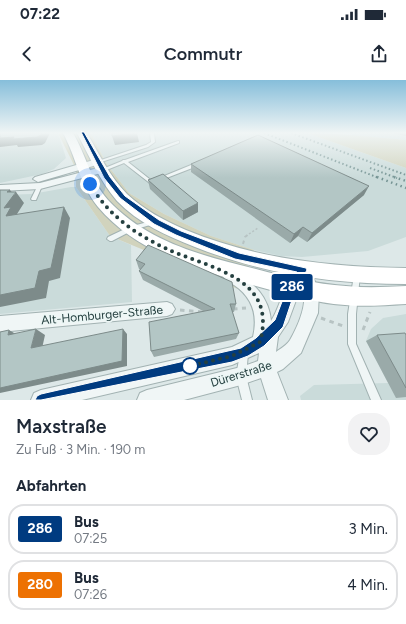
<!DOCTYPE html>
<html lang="de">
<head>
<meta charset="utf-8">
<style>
	:root { --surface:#fff; --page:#f2f2f3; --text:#1f2937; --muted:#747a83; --line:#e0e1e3 }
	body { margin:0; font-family:Figtree,sans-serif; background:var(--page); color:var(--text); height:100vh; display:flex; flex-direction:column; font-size:15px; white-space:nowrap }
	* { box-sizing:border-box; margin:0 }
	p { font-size:13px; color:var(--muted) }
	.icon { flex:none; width:22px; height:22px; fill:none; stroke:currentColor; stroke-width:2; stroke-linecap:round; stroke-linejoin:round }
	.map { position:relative; height:320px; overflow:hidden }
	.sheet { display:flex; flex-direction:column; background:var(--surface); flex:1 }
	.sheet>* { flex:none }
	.badge { padding:0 8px; border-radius:3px; font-size:14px; line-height:26px }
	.you { position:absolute; width:20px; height:20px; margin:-10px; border:3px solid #fff; border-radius:50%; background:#1a73e8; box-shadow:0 0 0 6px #1a73e833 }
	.map>.badge { position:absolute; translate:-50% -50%; box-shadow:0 0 0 2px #fff }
	h2 { padding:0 16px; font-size:15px; line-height:36px }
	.round { display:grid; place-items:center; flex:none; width:42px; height:42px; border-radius:16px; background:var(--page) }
	.headline { display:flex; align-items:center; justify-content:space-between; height:68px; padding:0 16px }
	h1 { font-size:19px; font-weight:600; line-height:30px }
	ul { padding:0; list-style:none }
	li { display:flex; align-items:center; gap:12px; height:50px; margin:0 8px 6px; padding:0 8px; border:2px solid var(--line); border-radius:16px }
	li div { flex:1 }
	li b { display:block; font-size:15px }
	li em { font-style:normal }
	li .badge { min-width:44px; font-weight:700; text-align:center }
	.status { display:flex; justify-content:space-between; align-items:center; height:28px; padding:0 20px; background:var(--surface); direction:ltr }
	.status svg { height:11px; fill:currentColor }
	header { display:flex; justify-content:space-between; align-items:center; height:52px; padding:0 16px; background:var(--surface); font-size:18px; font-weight:600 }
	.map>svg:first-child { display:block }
	.built { fill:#cadbda }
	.green { fill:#d1d3bd }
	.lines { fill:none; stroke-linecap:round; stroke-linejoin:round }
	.service-casing { stroke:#a2b2b2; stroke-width:2 }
	.minor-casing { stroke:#a2b2b2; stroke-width:2 }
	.secondary-casing { stroke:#a2b2b2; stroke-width:2 }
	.path-far2 { stroke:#b7c3c3; stroke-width:1.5; stroke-dasharray:2 2; stroke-linecap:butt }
	.path-far1 { stroke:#b7c3c3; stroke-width:2; stroke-dasharray:3.5 3.5; stroke-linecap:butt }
	.path { stroke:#b7c3c3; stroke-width:3; stroke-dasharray:4.5 4.5; stroke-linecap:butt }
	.service { fill:#f0f6f6; fill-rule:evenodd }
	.minor { fill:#f0f6f6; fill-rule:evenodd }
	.secondary { fill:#fff; fill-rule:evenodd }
	.rail-far1 { stroke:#749393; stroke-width:2; stroke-dasharray:1.5 2.5; stroke-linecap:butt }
	.rail { stroke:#749393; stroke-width:2.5; stroke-dasharray:1.5 3.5; stroke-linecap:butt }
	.wall { fill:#9aaaa9 }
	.shaded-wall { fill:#7d8b8a }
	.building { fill:#b3c6c5; stroke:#7d8b8a }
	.line { fill:#003b80; stroke:#fff }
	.walk { stroke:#254040; stroke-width:4; stroke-dasharray:0 7.2 }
	.stop-dot { fill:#fff; stroke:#003b80; stroke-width:2 }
	.labels { text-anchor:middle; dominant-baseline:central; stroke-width:3.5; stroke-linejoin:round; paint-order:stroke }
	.near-street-label { font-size:12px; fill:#254040; stroke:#ecf6f5 }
</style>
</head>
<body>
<div class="status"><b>07:22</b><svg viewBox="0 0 49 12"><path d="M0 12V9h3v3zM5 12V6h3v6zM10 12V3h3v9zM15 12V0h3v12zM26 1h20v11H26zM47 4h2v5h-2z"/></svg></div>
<header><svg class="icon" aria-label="back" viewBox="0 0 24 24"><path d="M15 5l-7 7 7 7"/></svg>Commutr<svg class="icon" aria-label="share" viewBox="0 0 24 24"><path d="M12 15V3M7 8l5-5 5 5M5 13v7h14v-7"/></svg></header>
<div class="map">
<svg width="406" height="320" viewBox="0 0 406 320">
	<rect width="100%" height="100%" fill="#dde8e8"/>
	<!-- built -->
	<path class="built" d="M0 53H58L66 78 54 89 42 94 0 103Z
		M91 53H307L406 88V157L368 171 302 177 281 176 254 170 211 156 164 134 129 113 106 83Z
		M346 53H406V60L357 56Z
		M71 107H76L110 156 131 165 132 222 0 234V115L32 114Z
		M406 234V320H301L300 316 314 305 388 303 366 261 371 249 383 238Z"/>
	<!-- green -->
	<path class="green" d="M58 53H91L106 83 129 113 164 134 211 156 254 170 238 209 110 156 76 107V89Z
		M307 53C341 53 373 57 406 60V88Z"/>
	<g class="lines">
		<defs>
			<path id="service" d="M150 53H154L155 62 148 67 98 83 95 82 146 65 151 62Z
				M178 61H179V63L128 82 152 101 196 83H200V85L151 104 124 83 104 91 100 90 122 81 123 80H125Z
				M38 105H42V106L36 120H32L31 119Z
				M155 140 158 142 157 143 133 150 112 161H110L107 159 108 157 129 147Z
				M357 192 359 193 360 195 356 234V264L381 320H371L348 264V234L354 195 355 193Z
				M244 270 247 271 248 274 246 296 252 320H242L236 296 240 274 241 271Z"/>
			<path id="minor" d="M97 79 100 80V84L38 102 33 99 35 97Z
				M102 87 105 88V92L40 109 0 111V105L40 103Z
				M303 184 308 186 319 211 318 233 301 273 283 289 277 292 288 320H268L261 298 241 305 184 320H137L140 313 147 310 241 287 258 281 259 273 232 285 82 320H31L34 313 41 310 232 267 253 257C258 235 253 218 234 205 229 202 225 200 222 195L224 191 229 189 234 191C254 203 269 217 271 241 281 227 287 190 303 184ZM302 204C309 221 299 244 290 260 287 265 280 269 276 272L278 257 288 242Z
				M167 222 172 224 175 229 172 234 167 236 0 252V236Z"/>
			<path id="secondary" d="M63 53H73C86 75 91 101 108 120 147 162 203 176 256 189 286 197 315 204 346 206 366 208 386 207 406 206V224C386 225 365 227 345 225 315 223 285 214 256 206 199 190 138 174 98 127 80 105 76 77 63 53Z
				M77 53H87C99 74 110 97 127 114 144 130 165 141 186 150 256 179 331 187 406 188V204C333 204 263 194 195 167 167 156 138 143 117 121 100 101 89 76 77 53Z"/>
		</defs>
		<!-- service casing -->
		<use href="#service" class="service-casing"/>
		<!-- minor casing -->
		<use href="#minor" class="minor-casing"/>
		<!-- secondary casing -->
		<use href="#secondary" class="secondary-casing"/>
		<!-- path-far2 -->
		<path class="path-far2" d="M249 154 258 148"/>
		<!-- path-far1 -->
		<path class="path-far1" d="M243 164 245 157 250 153"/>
		<!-- path -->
		<path class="path" d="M233 229 246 228
			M180 230 203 232
			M321 238 343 246
			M363 250 370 232"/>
		<!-- service -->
		<use href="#service" class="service"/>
		<!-- minor -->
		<use href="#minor" class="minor"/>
		<!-- secondary -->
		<use href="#secondary" class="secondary"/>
		<!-- rail-far1 -->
		<path class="rail-far1" d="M264 53 379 98
			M291 53 406 95
			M370 88 397 98"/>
		<!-- rail -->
		<path class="rail" d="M377 97 406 108
			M394 97 406 101"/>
	</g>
	<!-- wall -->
	<path class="wall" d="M393 53H406V56Z
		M191 84 364 115 307 162 298 156 290 163 191 92Z
		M148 100 198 132 183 140 150 109Z
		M136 180 236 224 234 232H232L239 253 236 259 154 277 151 271 203 231 143 200 139 191 140 189H139Z
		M377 255H406V317L396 318 366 261Z"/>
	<!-- shaded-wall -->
	<path class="shaded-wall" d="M42 53H50L45 63 42 65 18 67 17 65 0 67V58Z
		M137 53 139 62 115 65 112 56Z
		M369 106 364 115 307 162 312 153Z
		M10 110 14 115 16 112 24 123 17 134 20 138 6 136 4 128 7 112Z
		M198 123V132L183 140V131Z
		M64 127 70 138 60 198 49 201 46 218 0 227V215L39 191Z
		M303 147 298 156 290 163 294 154Z
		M36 249 45 255 41 273 31 268Z
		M123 249 127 254V286L0 313V308Z
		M9 250 19 256 8 255Z"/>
	<!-- building -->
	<path class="building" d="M0 53H42L41 55 37 57 13 59 14 57 0 58Z
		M112 53H137L112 56Z
		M258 55 369 106 312 153 303 147 294 154 191 84Z
		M163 94 198 123 183 131 148 100Z
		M0 110H10L7 112H16L4 128 11 127 6 136 64 127 51 188 39 191 35 208 0 215Z
		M148 165 232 202 236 224H230L239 253 151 271 149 242 215 229 139 191 145 184 136 180Z
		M36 249 31 268 123 249 122 281 0 308V252L9 250 8 255Z
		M405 253 406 255V308L377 255Z"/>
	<!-- sky -->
	<linearGradient id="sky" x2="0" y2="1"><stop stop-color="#86beda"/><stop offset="0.54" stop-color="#f0f5f5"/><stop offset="1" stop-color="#f0f5f5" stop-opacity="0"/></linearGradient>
	<rect width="406" height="98" fill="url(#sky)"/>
	<!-- line -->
	<path class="line" d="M81 52H84L110 97 125 116 159 140 181 151 239 173 306 188 307 190 296 208 283 247 264 266 248 276 232 282 41 320H35L37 316 41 314 241 268 256 258 275 240 288 206 297 192 235 179 176 155 154 144 120 118 104 98Z"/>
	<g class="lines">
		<!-- walk -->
		<path class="walk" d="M90 104C107 134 135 154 165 168 209 189 278 196 260 262L232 276 190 286"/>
	</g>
	<!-- markers -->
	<circle class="stop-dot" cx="190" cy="286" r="8"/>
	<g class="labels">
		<!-- near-street labels -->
		<g class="near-street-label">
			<text transform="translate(102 235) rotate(-5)">Alt-Homburger-Straße</text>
			<text transform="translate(241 294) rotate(-17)">Dürerstraße</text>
		</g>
	</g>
</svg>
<div class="you" style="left:90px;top:104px"></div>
<b class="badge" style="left:292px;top:207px;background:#003b80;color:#fff">286</b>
</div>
<section class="sheet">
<div class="headline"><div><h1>Maxstraße</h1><p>Zu Fuß · 3 Min. · 190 m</p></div><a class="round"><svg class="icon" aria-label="heart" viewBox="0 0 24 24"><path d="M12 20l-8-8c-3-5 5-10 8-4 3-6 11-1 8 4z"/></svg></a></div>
<h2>Abfahrten</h2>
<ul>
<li><span class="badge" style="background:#003b80;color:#fff">286</span><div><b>Bus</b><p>07:25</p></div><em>3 Min.</em></li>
<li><span class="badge" style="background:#ed7102;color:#fff">280</span><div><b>Bus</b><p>07:26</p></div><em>4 Min.</em></li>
</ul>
</section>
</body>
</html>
